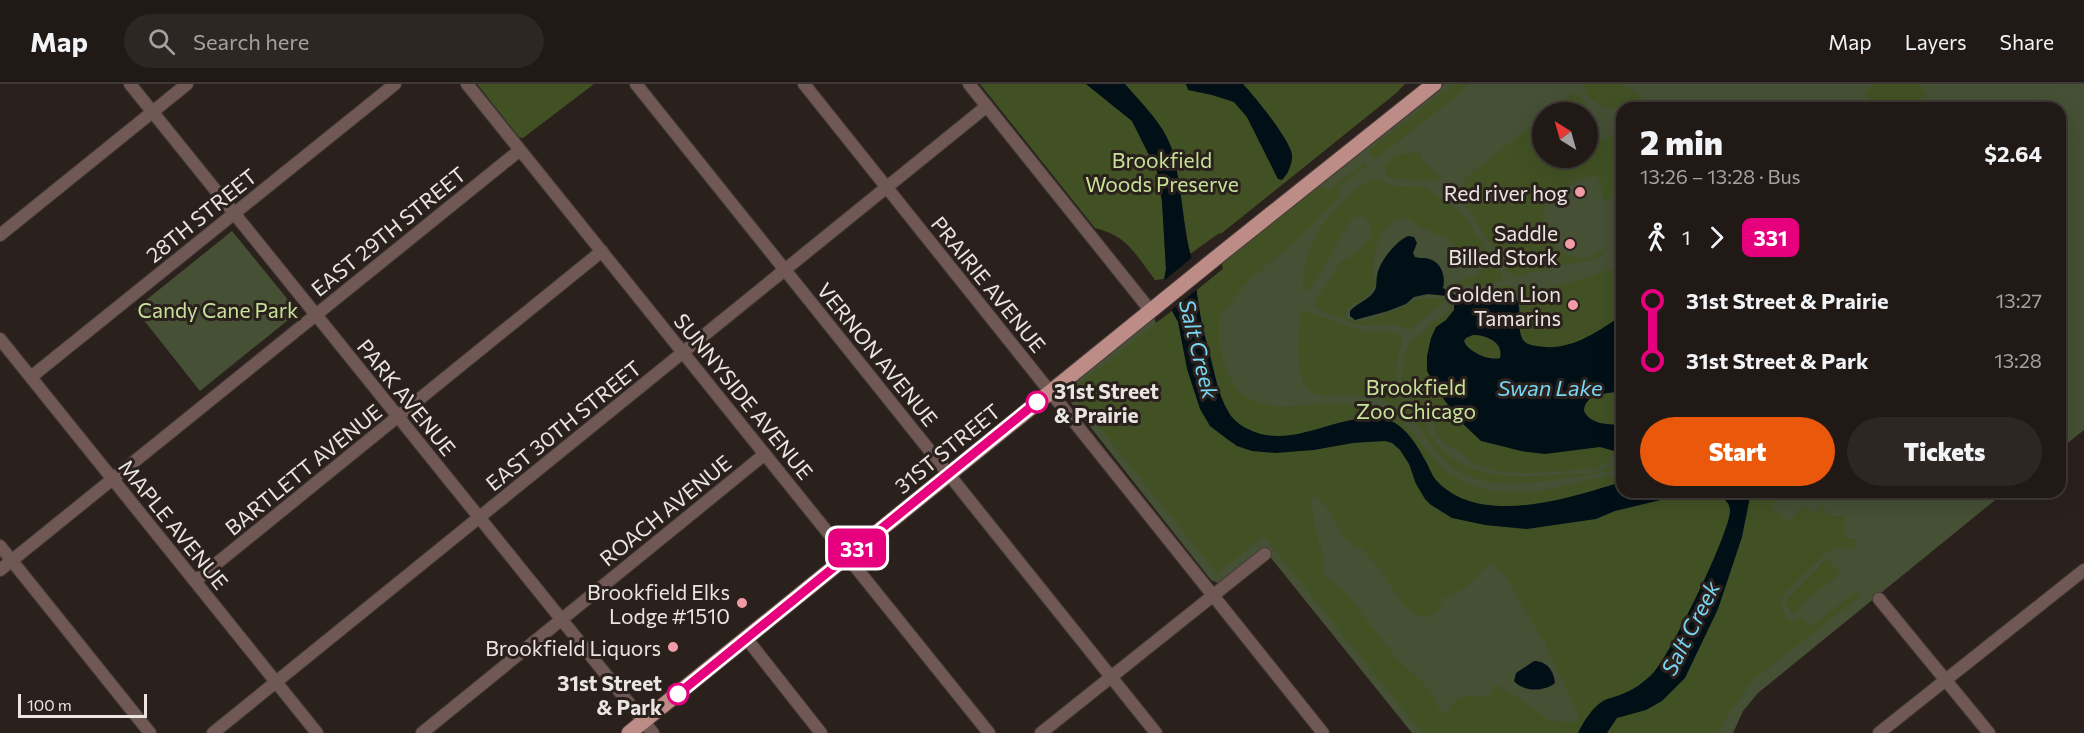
<!DOCTYPE html>
<html lang="en">
<head>
<meta charset="utf-8">
<style>
	:root { --surface:#201916; --page:#2d2623; --text:#f1f3f6; --muted:#a2a0a1; --line:#3d3835; --accent:#ea580c }
	body { margin:0; font-family:Commissioner,sans-serif; background:var(--page); color:var(--text); height:100vh; display:flex; flex-direction:column; font-size:22px; white-space:nowrap }
	* { box-sizing:border-box; margin:0 }
	p { font-size:20px; color:var(--muted) }
	.icon { flex:none; width:33px; height:33px; fill:none; stroke:currentColor; stroke-width:2; stroke-linecap:round; stroke-linejoin:round }
	.map { position:relative; flex:1; overflow:hidden }
	.sheet { position:absolute; left:1616px; top:18px; width:450px; height:396px; display:flex; flex-direction:column; background:var(--surface); border-radius:18px; box-shadow:0 6px 24px #0002,0 0 0 2px var(--line) }
	.sheet>* { flex:none }
	.badge { padding:0 12px; border-radius:9px; font-size:21px; line-height:39px }
	.needle { width:39px; rotate:323deg }
	.fabs { position:absolute; left:1532px; top:18px; display:grid; gap:12px }
	.fabs a { display:grid; place-items:center; width:66px; height:66px; border-radius:50%; background:var(--surface); box-shadow:0 6px 24px #0002,0 0 0 2px var(--line); font-size:30px }
	.scale { position:absolute; left:18px; bottom:15px; width:129px; box-sizing:border-box; padding-left:6px; border:3px solid #ebe5e2; border-top:0; font-size:16px; line-height:21px; white-space:nowrap; color:#ebe5e2; -webkit-text-stroke:4px #2a211d; paint-order:stroke }
	.map>.badge { position:absolute; translate:-50% -50%; box-shadow:0 0 0 3px #fff }
	.legs { display:flex; align-items:center; gap:9px; height:66px; padding:0 24px; font-size:20px }
	.legs p { margin-inline-start:auto }
	.summary { display:flex; align-items:center; justify-content:space-between; height:102px; padding:0 24px }
	h1 { font-size:33px; font-weight:800; line-height:45px }
	.primary-button { display:flex; gap:12px; margin-top:auto; padding:12px 24px }
	.primary-button a { flex:1; height:69px; border-radius:36px; background:var(--accent); color:#fff; font-size:24px; font-weight:800; line-height:69px; text-align:center }
	.primary-button a+a { background:var(--page); color:var(--text) }
	ul { padding:0 24px; list-style:none }
	li { display:flex; align-items:center; gap:21px; height:60px; font-size:22px }
	li i { display:grid; place-items:center; width:9px; height:100%; margin:0 8px; background:currentColor }
	li i::after { content:''; width:15px; height:15px; margin:-8px; border:4px solid; border-radius:50%; background:var(--surface) }
	li p { margin-inline-start:auto }
	li:first-child i { background:linear-gradient(#0000 50%,currentColor 0) }
	li:last-child i { background:linear-gradient(currentColor 50%,#0000 0) }
	header { display:flex; align-items:center; gap:36px; box-sizing:border-box; height:84px; padding:0 30px; background:var(--surface); border-bottom:2px solid var(--line) }
	header strong { font-size:28px }
	nav { display:flex; gap:33px; margin-inline-start:auto; font-size:21px }
	.search { width:420px; height:54px; background:var(--page); display:flex; align-items:center; gap:15px; box-sizing:border-box; padding:0 21px; border-radius:33px; color:var(--muted); font-size:22px }
	.map>svg:first-child { display:block }
	.green { fill:#465035; fill-rule:evenodd }
	.forest { fill:#425124; fill-rule:evenodd }
	.water { fill:#001016; fill-rule:evenodd }
	.pier { fill:#2a211d }
	.lines { fill:none; stroke-linecap:round; stroke-linejoin:round }
	.stream { stroke:#001016; stroke-width:2 }
	.minor-casing { stroke:#453c39; stroke-width:14 }
	.major-casing { stroke:#453c39; stroke-width:17 }
	.minor { stroke:#705855; stroke-width:12 }
	.major { stroke:#bd8c87; stroke-width:15 }
	.line-1-casing { stroke:#fff; stroke-width:14 }
	.line-1 { stroke:#e6007e; stroke-width:9 }
	.poi-dot { fill:#f39aa7; stroke:#2a211d; stroke-width:2 }
	.stop-1-dot { fill:#fff; stroke:#e6007e; stroke-width:3 }
	.labels { text-anchor:middle; dominant-baseline:central; stroke-width:6; stroke-linejoin:round; paint-order:stroke }
	.park-label { font-size:21px; fill:#c7e298; stroke:#2a211d }
	.poi-label { font-size:21px; fill:#ebe5e2; stroke:#2a211d; text-anchor:end }
	.street-label { font-size:21px; fill:#ebe5e2; stroke:#2a211d }
	.stop-label { font-size:21px; font-weight:bold; fill:#ebe5e2; stroke:#2a211d; text-anchor:start }
	.water-label { font-size:22px; font-style:italic; fill:#77d6f6; stroke:#2a211d }
</style>
</head>
<body>
<header>
<strong>Map</strong>
<div class="search"><svg class="icon" aria-label="search" viewBox="0 0 24 24"><circle cx="10" cy="10" r="6"/><path d="M15 15l6 6"/></svg>Search here</div>
<nav><a>Map</a><a>Layers</a><a>Share</a></nav>
</header>
<div class="map">
<svg width="2084" height="649" viewBox="0 0 2084 649">
	<rect width="100%" height="100%" fill="#2a211d"/>
	<!-- green -->
	<path class="green" d="M1444 0H2084V346L2060 365V24H1622V408H2005L1758 609 1743 627 1733 649H1412L1263 464 1218 499 1211 496 1062 307 1154 234 1156 239 1172 227 1198 223 1197 206 1223 185 1222 179ZM1542 28H1587V74H1542Z
		M232 147 298 228 200 307 135 225Z"/>
	<!-- forest -->
	<path class="forest" d="M477 0H594L523 54 519 53Z
		M980 0H1086L1132 37 1157 87 1162 117 1166 185 1164 195 1155 196C1135 170 1128 152 1095 144Z
		M1125 0H1186L1185 1 1234 18 1247 33 1278 95 1287 90 1292 72 1286 58 1243 0H1405L1395 10 1222 149 1218 150 1190 170 1172 65 1163 46Z
		M1453 0H1471L1375 76 1368 67Z
		M1585 0H1622L1642 13C1639 16 1635 20 1631 22 1615 29 1588 20 1583 2Z
		M1875 0H1919L1926 11 1911 24H1876L1866 10 1868 6Z
		M1574 9C1583 14 1587 18 1586 28H1550Z
		M1542 34V74H1587V61H1590L1621 47V115L1610 114 1604 117 1598 91 1573 98 1562 106 1553 107C1523 149 1573 195 1605 164L1606 166 1604 170 1597 175 1557 182 1518 192H1513L1507 186 1466 121 1463 103 1465 95 1471 89Z
		M1421 68 1422 75 1441 96 1394 95 1386 91 1384 82 1395 71Z
		M1364 78 1367 82 1340 103V112L1298 156 1250 195 1219 232V259L1227 288 1238 306 1252 316 1274 323 1347 319 1378 324 1400 335 1444 386 1473 402 1491 407 1535 408 1621 389V398C1571 413 1476 445 1435 395 1432 391 1430 384 1427 379 1418 362 1408 348 1391 339 1388 338 1383 334 1379 334 1357 329 1329 344 1308 348 1281 353 1246 356 1229 329 1219 315 1216 294 1212 277 1206 254 1199 230 1197 206L1223 185 1222 179 1312 108 1322 102 1329 106Z
		M1376 94 1395 102 1425 103 1459 126 1466 134 1503 193 1502 196 1484 202 1478 199 1454 204 1452 207 1453 202C1461 195 1472 195 1480 188V183L1460 169 1449 155 1424 145 1404 133C1374 141 1371 175 1375 201L1367 212 1347 225 1345 233C1357 247 1401 223 1415 217 1425 213 1437 214 1448 214L1410 245 1397 241H1358L1315 224V218L1340 179 1361 164 1372 152 1370 141 1364 132 1352 134 1309 207 1303 205C1303 164 1320 139 1349 112 1357 105 1365 97 1376 94Z
		M1614 184 1621 186V232C1597 248 1571 268 1540 263 1519 260 1518 248 1518 229L1500 208 1462 216 1455 211 1457 209 1467 210 1507 202 1541 204 1556 203Z
		M1452 215C1458 227 1446 236 1436 243L1508 363C1544 375 1563 363 1598 363 1606 363 1613 367 1621 366V371L1610 372 1609 377 1597 384C1562 386 1506 397 1474 379 1470 376 1465 371 1460 367 1454 363 1446 362 1441 356 1432 347 1434 333 1425 324 1421 321 1417 320 1413 317 1403 311 1397 295 1404 285L1403 275 1409 259 1423 249 1431 239 1449 228Z
		M1301 226 1365 248H1389L1398 251 1403 256C1397 275 1391 301 1406 317 1411 323 1418 326 1423 333 1427 339 1428 347 1432 354 1464 398 1520 394 1568 390 1578 389 1591 391 1600 387 1608 384 1613 380 1621 378V384C1604 389 1586 391 1568 394 1527 400 1478 408 1446 377 1423 354 1417 332 1385 317 1373 311 1357 312 1344 311 1334 311 1317 313 1309 306 1293 292 1299 244 1301 226Z
		M1172 227C1185 252 1186 284 1195 311 1201 329 1209 341 1223 352 1260 382 1310 364 1352 359 1363 358 1374 358 1385 357 1408 364 1413 395 1425 415L1527 445 1596 435 1615 427 1694 408C1707 408 1724 408 1729 423 1735 441 1670 572 1654 588 1645 598 1633 606 1620 611 1616 612 1611 613 1608 615 1596 623 1584 636 1578 649H1422L1263 452 1217 490 1070 307ZM1318 413 1331 429 1344 454 1351 460 1361 464 1379 484 1404 522 1419 532 1428 533 1437 529 1443 515 1467 503 1486 482 1493 479 1508 495 1525 527 1545 558 1579 634 1578 638 1549 637 1535 625 1495 600 1489 611C1467 617 1462 603 1447 628H1441L1428 604 1395 573 1345 507 1323 492 1324 473 1316 448 1310 415Z
		M1473 251C1486 251 1504 258 1500 274 1489 277 1469 268 1464 257L1466 254Z
		M1621 308V341C1608 340 1591 341 1584 327L1587 317 1607 309Z
		M1751 408H1784L1771 424 1789 439 1804 422 1814 430 1822 421 1827 431 1844 433V453L1857 455 1853 464H1836L1826 469 1784 510C1778 521 1781 531 1792 537L1803 533 1811 543 1856 507 1860 512 1754 595 1725 635 1719 649H1607L1617 634 1647 626 1662 617 1685 594 1718 525 1742 453Z
		M1827 474 1840 490 1797 524 1799 528 1792 530 1787 522 1786 516Z"/>
	<!-- water -->
	<path class="water" d="M1086 0H1125C1142 20 1164 40 1172 66 1180 94 1182 123 1186 151 1187 160 1191 169 1192 177 1195 192 1196 207 1199 222 1201 239 1206 255 1210 271 1215 290 1218 310 1228 327 1232 335 1240 341 1248 345 1287 365 1327 336 1367 334 1374 334 1382 333 1389 336 1406 343 1417 361 1425 376 1429 382 1431 390 1436 396 1479 444 1570 414 1621 398L1622 408H1694L1615 427 1596 435 1527 445 1485 441 1452 434 1431 421 1425 415 1416 400 1409 380 1400 366 1392 359 1385 357 1353 359 1314 366 1276 369 1252 367 1237 362 1227 355 1210 342 1200 325 1187 285 1178 238 1172 227 1164 197 1166 185 1162 117 1157 87 1132 37Z
		M1186 0H1243C1256 14 1288 53 1292 70 1293 79 1288 90 1282 96L1278 95 1247 33 1234 18 1212 11 1188 6Z
		M1408 152 1414 153 1417 159 1413 169 1415 173C1418 174 1421 174 1425 174 1441 176 1446 191 1443 204L1463 216C1474 215 1498 206 1508 209 1527 216 1515 239 1522 254 1525 260 1531 261 1537 262 1569 268 1596 249 1621 232V308C1607 309 1585 309 1584 327 1591 341 1608 340 1621 341V366L1614 367 1600 363 1545 370 1521 367 1481 357 1462 339 1442 313 1427 287V272L1431 254 1436 243 1446 236 1454 226V219L1452 215 1447 212 1428 210 1414 213 1406 220 1388 227 1355 236 1350 232V227C1357 219 1369 216 1375 206 1377 202 1376 197 1377 192 1379 178 1395 158 1408 152ZM1473 251C1486 251 1504 258 1500 274 1489 277 1468 268 1464 257L1466 254Z
		M1706 408H1751L1742 453 1718 525 1685 594 1662 617 1646 626 1617 634 1607 649H1578C1583 638 1593 623 1603 617 1608 614 1615 613 1620 611 1633 606 1645 598 1654 588 1670 571 1731 447 1730 426 1729 414 1716 410 1706 408Z
		M1534 577C1547 577 1554 587 1555 599 1545 608 1523 608 1514 597L1516 589Z"/>
	<!-- pier -->
	<path class="pier" d="M1194 172 1199 204 1169 228 1161 199Z"/>
	<g class="lines">
		<!-- stream -->
		<path class="stream" d="M1618 99 1622 97"/>
		<defs>
			<path id="minor" d="M130 0 653 649
				M467 0 989 649
				M636 0 1156 649
				M804 0 1323 649
				M969 0 1150 226
				M0 151 187 0
				M0 255 317 649
				M31 293 395 0
				M0 462 150 649
				M0 486 520 66
				M195 497 602 167
				M1879 515 1989 649
				M746 554 821 649
				M213 649 987 22
				M422 649 765 370
				M1041 649 1265 470
				M1879 649 2084 486"/>
			<path id="major" d="M629 649 1227 165 1434 0"/>
		</defs>
		<!-- minor casing -->
		<use href="#minor" class="minor-casing"/>
		<!-- major casing -->
		<use href="#major" class="major-casing"/>
		<!-- minor -->
		<use href="#minor" class="minor"/>
		<!-- major -->
		<use href="#major" class="major"/>
	</g>
	<g class="lines">
		<defs>
			<path id="line-1" d="M678 610 1037 318"/>
		</defs>
		<!-- line-1 casing -->
		<use href="#line-1" class="line-1-casing"/>
		<!-- line-1 -->
		<use href="#line-1" class="line-1"/>
	</g>
	<!-- markers -->
	<g class="poi-dot">
		<circle cx="1580" cy="108" r="6"/>
		<circle cx="1570" cy="160" r="6"/>
		<circle cx="1573" cy="221" r="6"/>
		<circle cx="742" cy="519" r="6"/>
		<circle cx="673" cy="563" r="6"/>
	</g>
	<g class="stop-1-dot">
		<circle cx="1037" cy="318" r="10"/>
		<circle cx="678" cy="610" r="10"/>
	</g>
	<g class="labels">
		<!-- park labels -->
		<g class="park-label">
			<text x="1162" y="75">Brookfield<tspan x="1162" dy="24">Woods Preserve</tspan></text>
			<text x="218" y="225">Candy Cane Park</text>
			<text x="1416" y="302">Brookfield<tspan x="1416" dy="24">Zoo Chicago</tspan></text>
		</g>
		<!-- poi labels -->
		<g class="poi-label">
			<text x="1568" y="108">Red river hog</text>
			<text x="1558" y="148">Saddle<tspan x="1558" dy="24">Billed Stork</tspan></text>
			<text x="1561" y="209">Golden Lion<tspan x="1561" dy="24">Tamarins</tspan></text>
			<text x="730" y="507">Brookfield Elks<tspan x="730" dy="24">Lodge #1510</tspan></text>
			<text x="661" y="563">Brookfield Liquors</text>
		</g>
		<!-- street labels -->
		<g class="street-label">
			<text transform="translate(201 131) rotate(-39)">28TH STREET</text>
			<text transform="translate(388 147) rotate(-39)">EAST 29TH STREET</text>
			<text transform="translate(989 200) rotate(51)">PRAIRIE AVENUE</text>
			<text transform="translate(878 270) rotate(51)">VERNON AVENUE</text>
			<text transform="translate(744 312) rotate(51)">SUNNYSIDE AVENUE</text>
			<text transform="translate(407 313) rotate(51)">PARK AVENUE</text>
			<text transform="translate(563 341) rotate(-39)">EAST 30TH STREET</text>
			<text transform="translate(947 364) rotate(-39)">31ST STREET</text>
			<text transform="translate(303 385) rotate(-39)">BARTLETT AVENUE</text>
			<text transform="translate(665 426) rotate(-39)">ROACH AVENUE</text>
			<text transform="translate(174 440) rotate(51)">MAPLE AVENUE</text>
		</g>
		<!-- stop labels -->
		<g class="stop-label">
			<text x="1054" y="306">31st Street<tspan x="1054" dy="24">&amp; Prairie</tspan></text>
			<text x="662" y="598" text-anchor="end">31st Street<tspan x="662" dy="24">&amp; Park</tspan></text>
		</g>
		<!-- water labels -->
		<g class="water-label">
			<text transform="translate(1199 265) rotate(76)">Salt Creek</text>
			<text x="1550" y="303">Swan Lake</text>
			<text transform="translate(1690 544) rotate(-63)">Salt Creek</text>
		</g>
	</g>
</svg>
<div class="fabs">
<a><svg class="needle" viewBox="-14 -14 28 28"><path d="M0-13l5 13h-10z" fill="#e53935"/><path d="M0 13l5-13h-10z" fill="#a2a0a1"/></svg></a>
</div>
<div class="scale">100 m</div>
<b class="badge" style="left:857px;top:464px;background:#e6007e;color:#fff">331</b>
<section class="sheet">
<div class="summary"><div><h1>2 min</h1><p>13:26 – 13:28 · Bus</p></div><b>$2.64</b></div>
<div class="legs"><svg class="icon" aria-label="walk" viewBox="0 0 24 24"><circle cx="13" cy="4" r="2"/><path d="M13 8l-2 6 4 7M11 14l-3 7M7 12l3-4h3l4 4"/></svg>1<svg class="icon" aria-label="forward" viewBox="0 0 24 24"><path d="M9 5l7 7-7 7"/></svg><b class="badge" style="background:#e6007e;color:#fff">331</b></div>
<ul>
<li><i style="color:#e6007e"></i><b>31st Street &amp; Prairie</b><p>13:27</p></li>
<li><i style="color:#e6007e"></i><b>31st Street &amp; Park</b><p>13:28</p></li>
</ul>
<div class="primary-button"><a>Start</a><a>Tickets</a></div>
</section>
</div>
</body>
</html>
